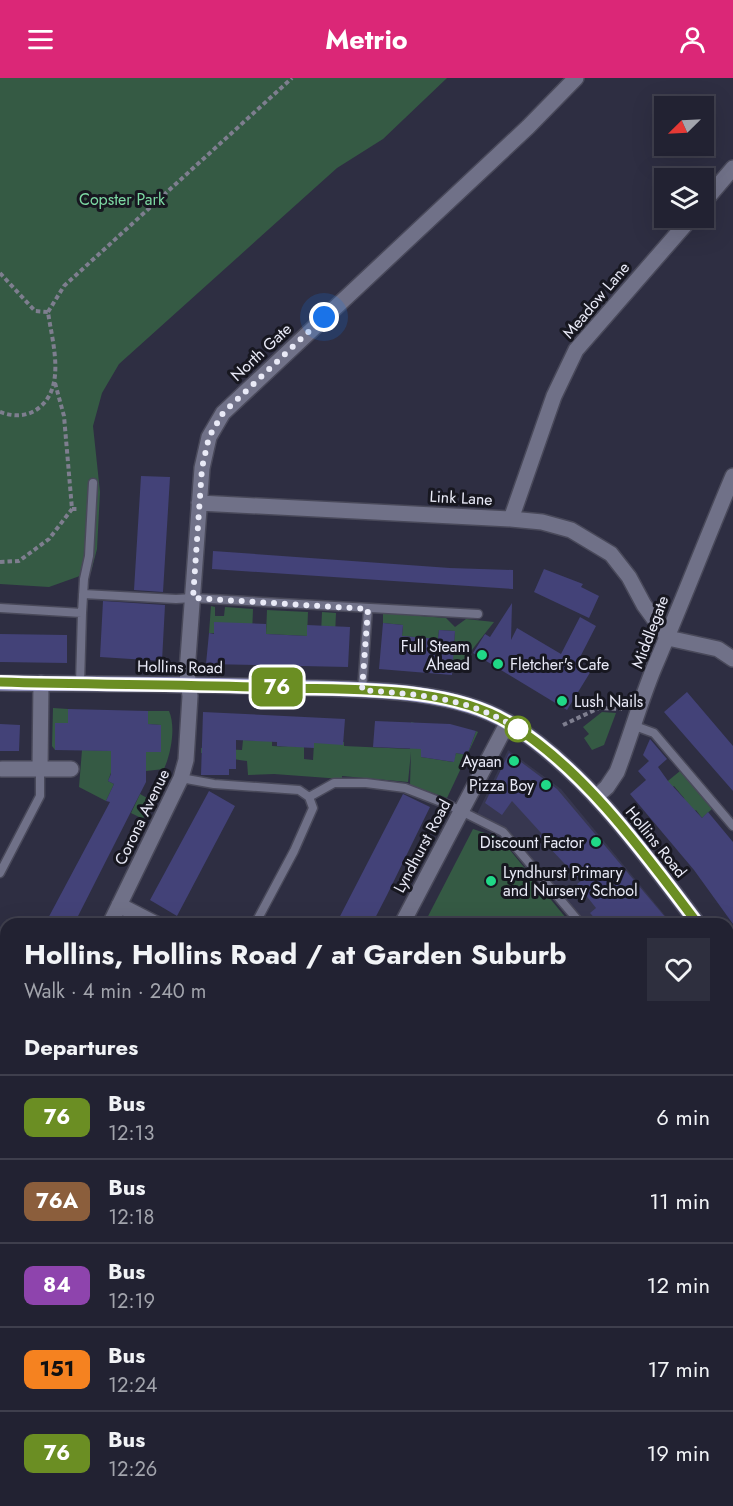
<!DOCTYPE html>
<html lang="en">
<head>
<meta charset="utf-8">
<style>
	:root { --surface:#222232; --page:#2e2f3e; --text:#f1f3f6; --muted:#a2a4ac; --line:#3f3f4d; --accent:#db2777 }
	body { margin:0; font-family:Jost,sans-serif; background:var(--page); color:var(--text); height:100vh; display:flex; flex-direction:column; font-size:22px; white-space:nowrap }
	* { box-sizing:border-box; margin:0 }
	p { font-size:20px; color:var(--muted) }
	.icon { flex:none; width:33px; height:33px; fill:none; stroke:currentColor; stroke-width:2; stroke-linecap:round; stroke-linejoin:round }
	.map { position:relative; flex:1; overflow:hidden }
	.side { position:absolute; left:0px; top:840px; width:734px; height:588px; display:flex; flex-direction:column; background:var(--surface); border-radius:18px 18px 0 0; box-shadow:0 6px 24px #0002,0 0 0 2px var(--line) }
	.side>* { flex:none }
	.badge { padding:0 12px; border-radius:9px; font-size:21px; line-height:39px }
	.needle { width:39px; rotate:246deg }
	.buttons { position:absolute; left:654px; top:18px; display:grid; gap:12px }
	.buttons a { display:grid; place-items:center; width:60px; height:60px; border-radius:0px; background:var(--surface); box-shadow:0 6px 24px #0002,0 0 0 2px var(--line); font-size:30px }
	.you { position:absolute; width:30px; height:30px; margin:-15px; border:4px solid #fff; border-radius:50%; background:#1a73e8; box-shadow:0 0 0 9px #1a73e833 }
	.map>.badge { position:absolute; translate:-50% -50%; box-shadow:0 0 0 3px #fff }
	h2 { padding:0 24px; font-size:22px; line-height:54px }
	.round { display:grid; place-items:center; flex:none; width:63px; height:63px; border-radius:0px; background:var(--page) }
	.overview { display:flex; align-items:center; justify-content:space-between; height:102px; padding:0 24px }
	h1 { font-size:28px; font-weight:700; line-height:45px }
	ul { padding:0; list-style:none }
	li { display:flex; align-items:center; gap:18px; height:84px; padding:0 24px; border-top:2px solid var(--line) }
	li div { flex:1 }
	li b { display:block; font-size:22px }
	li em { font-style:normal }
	li .badge { min-width:66px; font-weight:700; text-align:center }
	header { display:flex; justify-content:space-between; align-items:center; height:78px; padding:0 24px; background:var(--accent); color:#fff; font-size:27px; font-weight:700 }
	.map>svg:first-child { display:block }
	.built { fill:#373750 }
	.green { fill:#355a44 }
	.building { fill:#434278 }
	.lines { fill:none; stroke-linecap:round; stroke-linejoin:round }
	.lane-casing { stroke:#49495a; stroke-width:11 }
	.street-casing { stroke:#49495a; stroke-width:18 }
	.secondary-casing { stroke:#49495a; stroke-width:18 }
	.primary-casing { stroke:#49495a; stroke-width:18 }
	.path { stroke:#7e7e8f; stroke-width:4; stroke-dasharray:4.5 3; stroke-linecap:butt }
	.lane { stroke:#707188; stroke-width:8 }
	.street { stroke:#707188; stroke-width:15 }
	.secondary { stroke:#8384a7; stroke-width:15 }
	.primary { stroke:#9697c6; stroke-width:15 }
	.line-casing { stroke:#fff; stroke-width:14 }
	.line { stroke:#6b8e23; stroke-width:9 }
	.walk { stroke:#e9eaf7; stroke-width:6; stroke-dasharray:0 10.8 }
	.poi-dot { fill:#20d887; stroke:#171720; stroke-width:2 }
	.stop-dot { fill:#fff; stroke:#6b8e23; stroke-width:3 }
	.labels { text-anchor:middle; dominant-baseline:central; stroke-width:6; stroke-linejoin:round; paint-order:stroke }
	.park-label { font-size:16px; fill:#7dd9a3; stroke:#171720 }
	.street-label { font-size:16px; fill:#e9eaf7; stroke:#171720 }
	.poi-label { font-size:16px; fill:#e9eaf7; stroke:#171720; text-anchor:end }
</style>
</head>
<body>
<header><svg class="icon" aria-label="menu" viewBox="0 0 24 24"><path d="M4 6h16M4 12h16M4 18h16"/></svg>Metrio<svg class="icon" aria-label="person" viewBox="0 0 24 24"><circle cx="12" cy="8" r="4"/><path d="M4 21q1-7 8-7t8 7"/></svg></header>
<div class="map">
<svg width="733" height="1428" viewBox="0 0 733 1428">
	<rect width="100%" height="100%" fill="#2e2e42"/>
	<!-- built -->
	<path class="built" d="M508 672 561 711 672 846H584L505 750 476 738Z
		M733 1063V1232L728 1242V1066Z"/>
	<!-- green -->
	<path class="green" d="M0 0H447L383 61 337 90 119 286 102 315 93 348 100 414 97 471 91 494 49 509 0 506Z
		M211 528 215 529V538H224L225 529 253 531 252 557 209 555Z
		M267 532 308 534 307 558 266 556Z
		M322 534 336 535 335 557H321Z
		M383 535 446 540 455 549 466 541 494 544 456 592 452 591 455 553 439 552 438 561 402 558 403 547 383 545Z
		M53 630 68 631V645H55V672L52 668Z
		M148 633H169C176 649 171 675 164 691L146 693V674H161V647L148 646Z
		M602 634 616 635 604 667 592 672 584 660 589 656 583 649Z
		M411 644 415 645 421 670V679L453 684 456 675 467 677 476 653 478 654 447 720 410 707 411 674 408 704 342 698V701L274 696 248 697 247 683C231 682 217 675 201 675V670L242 672 243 662 272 663V668C283 669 293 668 304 665V681L313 682 314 665 344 664V668L410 671Z
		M82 672 119 673 108 703 114 706 106 723 79 709Z
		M680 693 712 731 702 740 696 732 689 738 684 720 674 708 668 713 663 707Z
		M140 716 147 720 149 724 143 741 131 735Z
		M473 751 500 760 571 846H424Z
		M728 920 733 927V1063L728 1066Z
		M0 1396 6 1399V1422H45L55 1428H0Z"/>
	<!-- building -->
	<path class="building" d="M141 398 170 399 163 514 134 512Z
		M213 473 450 490 513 492V511L212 491Z
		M544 491 583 506 581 509 599 518 589 540 534 514Z
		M103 523 165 527 162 583 100 579Z
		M512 525 511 562 517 550 561 576 580 539 596 548 577 585 591 593 567 632 473 575 485 556 490 559Z
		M214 544 266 546V556L307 558V547L350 549 348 589 206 586 209 555 214 556Z
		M383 545 403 547 402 558 438 561 439 552 455 553 452 597 379 591Z
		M0 556 67 557V585L0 584Z
		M687 614 733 668V713L664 634Z
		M68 631 148 633V646L161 647V674H146V704L74 846H45L110 724 106 723 114 706 108 703 111 696V673L55 672V645H68Z
		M203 634 345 641 343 667 314 665V670L277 668V664L236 662V691H229V697H201Z
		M375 643 450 646 476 653 467 677 456 675 454 684 421 679V671L373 669Z
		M0 646 20 647 19 673H0Z
		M650 661 667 681 658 689 668 703 702 740 708 734 733 764V846L694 792 630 716 646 702 638 693 649 683 643 677Z
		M509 675 557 711 671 846H600L590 835 596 830 577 806 581 803 545 765 539 758 542 756 512 723 502 737 485 725Z
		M209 713 235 728 177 838 150 822Z
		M403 716 430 729 387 817 372 846H336Z"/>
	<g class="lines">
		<defs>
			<path id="lane" d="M83 516 176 521 193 520 478 536
				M0 530 82 535 80 606
				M82 535 84 501 89 478 93 405
				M362 612 368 531
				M635 648 654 655 733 748
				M181 700 214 706 299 712 309 719 313 730 294 773 255 846
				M309 719 334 705H366L405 710 449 727 503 754 581 846
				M0 795 40 718V691
				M728 1110 733 1121
				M728 1184 733 1173
				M728 1239 733 1243
				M353 1422 364 1428
				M369 1428 372 1422"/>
			<path id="street" d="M704 124 733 90
				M199 425 511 441 542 444 571 452 611 476 629 499 644 527 668 560
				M511 441 554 318 576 272 691 140
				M668 560 718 571 733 581
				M2 691H71
				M40 691 41 605
				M596 719 607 709 617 694C630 660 640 624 654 590 681 527 706 462 733 398
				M119 827 156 846
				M110 846 181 700 186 682 190 618 187 594 202 390 209 359 223 335 528 49 576 0
				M402 846 508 644
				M0 858 6 861
				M0 1057 6 1045
				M0 1071 6 1074
				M728 1344 733 1347
				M0 1358 6 1361
				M114 1422 124 1428
				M614 1422 624 1428"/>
			<path id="secondary" d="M728 1286 733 1276
				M648 1428 652 1422"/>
			<path id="primary" d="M0 605C94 606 188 606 282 609 351 612 449 608 509 645 584 691 645 776 698 846
				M728 885 733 893"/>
		</defs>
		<!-- lane casing -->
		<use href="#lane" class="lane-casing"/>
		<!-- street casing -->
		<use href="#street" class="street-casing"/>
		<!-- secondary casing -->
		<use href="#secondary" class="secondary-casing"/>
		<!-- primary casing -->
		<use href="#primary" class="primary-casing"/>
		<!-- path -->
		<path class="path" d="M0 195 35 233 48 234C52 263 66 307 40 329 28 339 14 339 0 334
			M48 234 64 208 292 0
			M55 305 64 338 72 431H78
			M0 484 19 483 49 461 72 431
			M563 647 599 630 622 631"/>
		<!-- lane -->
		<use href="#lane" class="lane"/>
		<!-- street -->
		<use href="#street" class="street"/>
		<!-- secondary -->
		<use href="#secondary" class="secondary"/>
		<!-- primary -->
		<use href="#primary" class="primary"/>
	</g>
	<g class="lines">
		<defs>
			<path id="line" d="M0 604C96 607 191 606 287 610 356 612 449 608 509 645 584 691 645 776 698 846"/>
		</defs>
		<!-- line casing -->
		<use href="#line" class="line-casing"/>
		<!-- line -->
		<use href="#line" class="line"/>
		<!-- walk -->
		<path class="walk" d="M324 239 223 335 209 359 202 390 193 520 368 531 362 612C423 617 471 619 524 655L518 651"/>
	</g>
	<!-- markers -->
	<g class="poi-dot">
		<circle cx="482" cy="577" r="6"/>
		<circle cx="498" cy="586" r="6"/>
		<circle cx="562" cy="623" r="6"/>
		<circle cx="514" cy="683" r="6"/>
		<circle cx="546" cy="707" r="6"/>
		<circle cx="596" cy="764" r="6"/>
		<circle cx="491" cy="803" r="6"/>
	</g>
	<circle class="stop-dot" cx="518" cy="651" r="12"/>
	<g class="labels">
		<!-- park labels -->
		<g class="park-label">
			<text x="122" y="121">Copster Park</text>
		</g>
		<!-- street labels -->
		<g class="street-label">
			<text transform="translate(596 222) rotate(-50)">Meadow Lane</text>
			<text transform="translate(261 274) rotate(-43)">North Gate</text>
			<text transform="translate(461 420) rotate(3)">Link Lane</text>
			<text transform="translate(650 554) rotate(-69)">Middlegate</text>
			<text transform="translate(180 589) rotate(1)">Hollins Road</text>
			<text transform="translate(142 739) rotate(-64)">Corona Avenue</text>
			<text transform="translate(656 764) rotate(51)">Hollins Road</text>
			<text transform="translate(422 768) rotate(-62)">Lyndhurst Road</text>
		</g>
		<!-- poi labels -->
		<g class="poi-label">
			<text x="470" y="568">Full Steam<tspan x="470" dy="18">Ahead</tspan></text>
			<text x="510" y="586" text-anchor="start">Fletcher's Cafe</text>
			<text x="574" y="623" text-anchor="start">Lush Nails</text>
			<text x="502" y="683">Ayaan</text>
			<text x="534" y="707">Pizza Boy</text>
			<text x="584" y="764">Discount Factor</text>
			<text x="503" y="794" text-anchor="start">Lyndhurst Primary<tspan x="503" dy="18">and Nursery School</tspan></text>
		</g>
	</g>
</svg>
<div class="buttons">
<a><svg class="needle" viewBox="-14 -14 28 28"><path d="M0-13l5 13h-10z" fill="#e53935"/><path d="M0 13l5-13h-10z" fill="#a2a4ac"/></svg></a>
<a><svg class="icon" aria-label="layers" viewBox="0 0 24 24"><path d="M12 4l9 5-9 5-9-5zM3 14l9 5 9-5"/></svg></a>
</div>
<div class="you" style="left:324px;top:239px"></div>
<b class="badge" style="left:277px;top:609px;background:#6b8e23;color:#fff">76</b>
<section class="side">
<div class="overview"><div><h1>Hollins, Hollins Road / at Garden Suburb</h1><p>Walk · 4 min · 240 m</p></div><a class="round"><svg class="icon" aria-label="heart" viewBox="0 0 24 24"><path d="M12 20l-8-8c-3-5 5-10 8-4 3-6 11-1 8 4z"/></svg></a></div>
<h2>Departures</h2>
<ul>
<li><span class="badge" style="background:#6b8e23;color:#fff">76</span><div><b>Bus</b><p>12:13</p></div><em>6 min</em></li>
<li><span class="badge" style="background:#8b5e3c;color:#fff">76A</span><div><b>Bus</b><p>12:18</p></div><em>11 min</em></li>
<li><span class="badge" style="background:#8e44ad;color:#fff">84</span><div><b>Bus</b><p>12:19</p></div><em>12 min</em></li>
<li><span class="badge" style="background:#f58220;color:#111">151</span><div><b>Bus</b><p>12:24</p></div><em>17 min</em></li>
<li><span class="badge" style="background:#6b8e23;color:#fff">76</span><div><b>Bus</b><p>12:26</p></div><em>19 min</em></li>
</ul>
</section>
</div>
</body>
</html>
